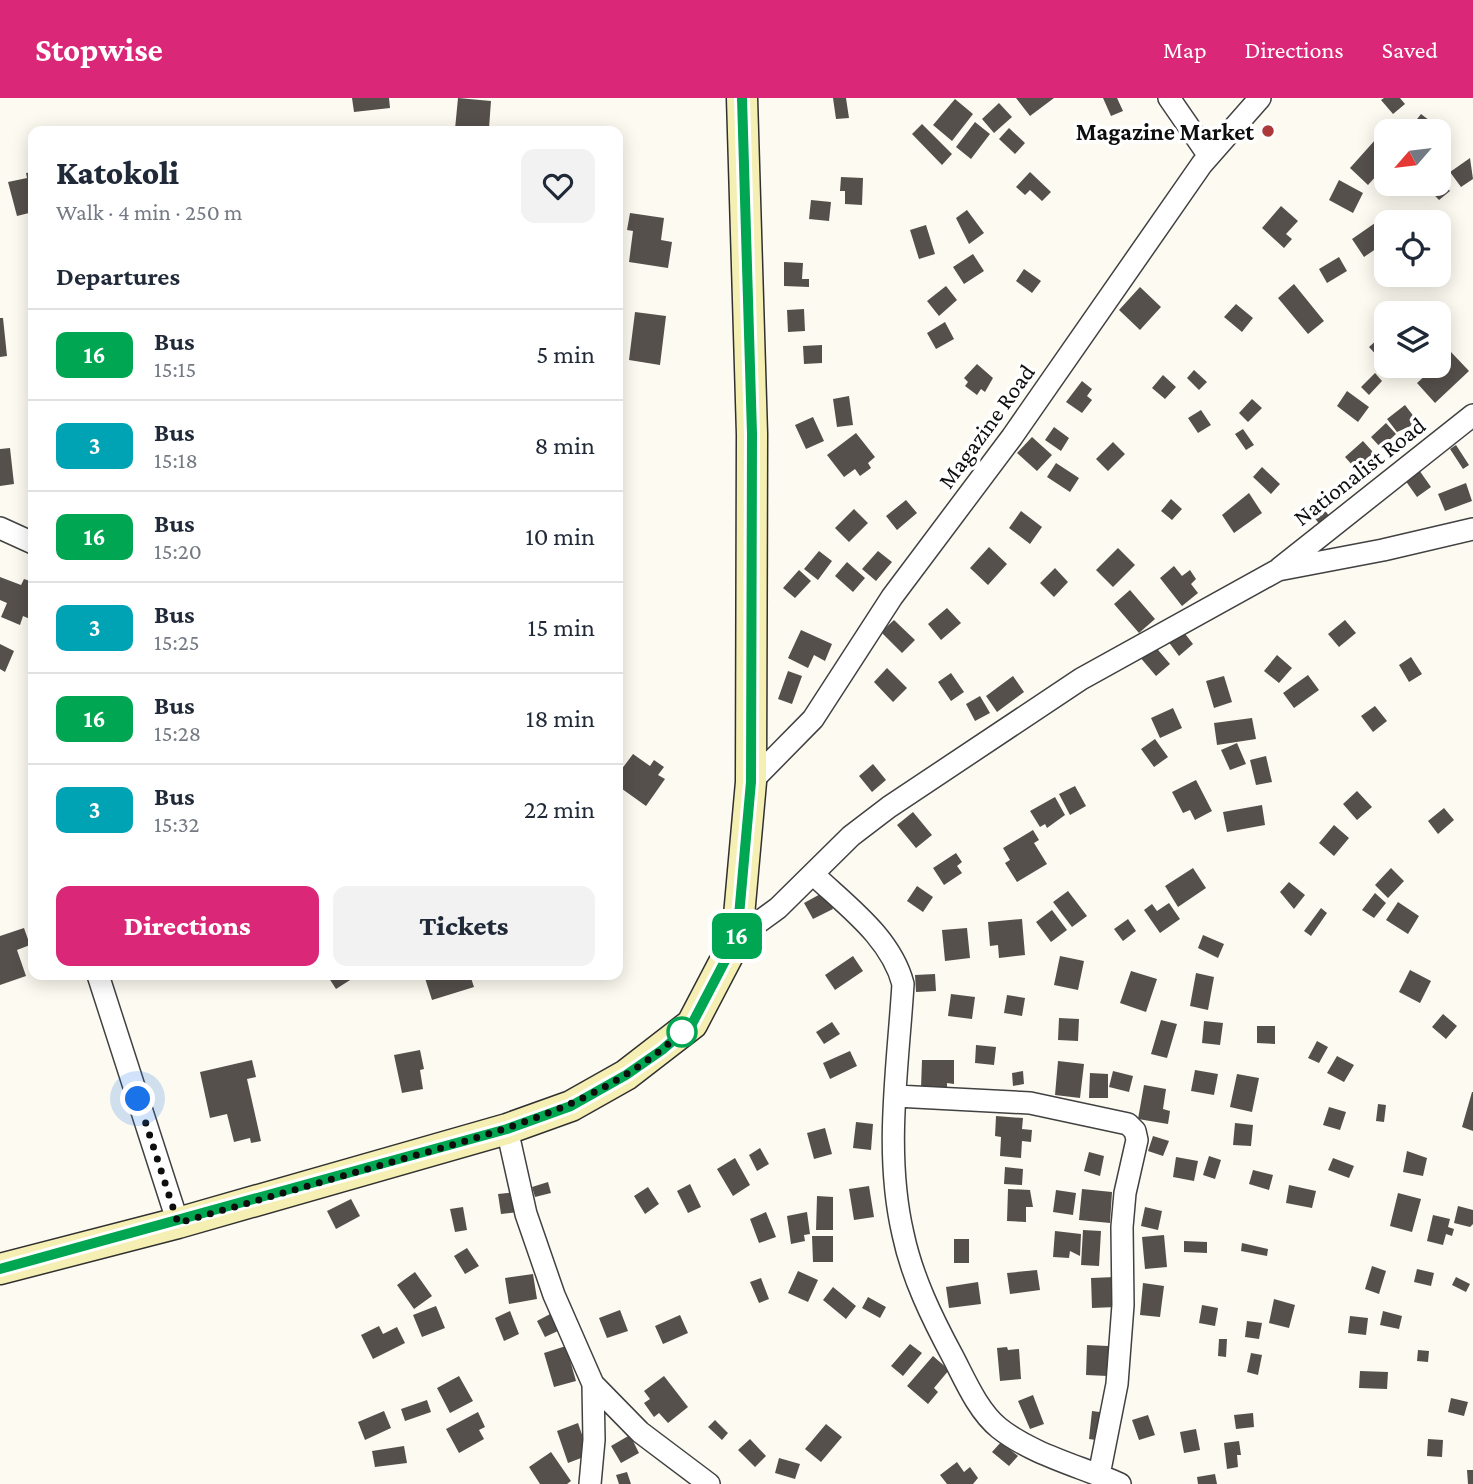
<!DOCTYPE html>
<html lang="en">
<head>
<meta charset="utf-8">
<style>
	:root { --surface:#fff; --page:#f2f2f3; --text:#1f2937; --muted:#747a83; --line:#e0e1e3; --accent:#db2777 }
	body { margin:0; font-family:"Crimson Pro",serif; background:var(--page); color:var(--text); height:100vh; display:flex; flex-direction:column; font-size:26px; white-space:nowrap }
	* { box-sizing:border-box; margin:0 }
	p { font-size:23px; color:var(--muted) }
	.icon { flex:none; width:38px; height:38px; fill:none; stroke:currentColor; stroke-width:2; stroke-linecap:round; stroke-linejoin:round }
	.map { position:relative; flex:1; overflow:hidden }
	.side { position:absolute; left:28px; top:28px; width:595px; height:854px; display:flex; flex-direction:column; background:var(--surface); border-radius:14px; box-shadow:0 4px 18px #0003 }
	.side>* { flex:none }
	.badge { padding:0 14px; border-radius:10px; font-size:24px; line-height:46px }
	.needle { width:46px; rotate:242deg }
	.controls { position:absolute; left:1374px; top:21px; display:grid; gap:14px }
	.controls a { display:grid; place-items:center; width:77px; height:77px; border-radius:14px; background:var(--surface); box-shadow:0 4px 18px #0003; font-size:35px }
	.you { position:absolute; width:35px; height:35px; margin:-18px; border:5px solid #fff; border-radius:50%; background:#1a73e8; box-shadow:0 0 0 10px #1a73e833 }
	.map>.badge { position:absolute; translate:-50% -50%; box-shadow:0 0 0 4px #fff }
	h2 { padding:0 28px; font-size:26px; line-height:63px }
	.round { display:grid; place-items:center; flex:none; width:74px; height:74px; border-radius:14px; background:var(--page) }
	.summary { display:flex; align-items:center; justify-content:space-between; height:119px; padding:0 28px }
	h1 { font-size:33px; font-weight:800; line-height:52px }
	.primary-button { display:flex; gap:14px; margin-top:auto; padding:14px 28px }
	.primary-button a { flex:1; height:80px; border-radius:14px; background:var(--accent); color:#fff; font-size:28px; font-weight:800; line-height:80px; text-align:center }
	.primary-button a+a { background:var(--page); color:var(--text) }
	ul { padding:0; list-style:none }
	li { display:flex; align-items:center; gap:21px; height:91px; padding:0 28px; border-top:2px solid var(--line) }
	li div { flex:1 }
	li b { display:block; font-size:26px }
	li em { font-style:normal }
	li .badge { min-width:77px; font-weight:700; text-align:center }
	header { display:flex; align-items:center; gap:42px; box-sizing:border-box; height:98px; padding:0 35px; background:var(--accent); color:#fff }
	header strong { font-size:33px }
	nav { display:flex; gap:38px; margin-inline-start:auto; font-size:24px }
	.map>svg:first-child { display:block }
	.building { fill:#55504c }
	.lines { fill:none; stroke-linecap:round; stroke-linejoin:round }
	.street-casing { stroke:#414141; stroke-width:24 }
	.secondary-casing { stroke:#303030; stroke-width:33 }
	.street { stroke:#fff; stroke-width:21 }
	.secondary { stroke:#f5efb4; stroke-width:30 }
	.line-casing { stroke:#fff; stroke-width:16 }
	.line { stroke:#00a651; stroke-width:10 }
	.walk { stroke:#0e0e0e; stroke-width:7; stroke-dasharray:0 12.6 }
	.poi-dot { fill:#ac383a; stroke:#fff; stroke-width:2.5 }
	.stop-dot { fill:#fff; stroke:#00a651; stroke-width:3.5 }
	.labels { text-anchor:middle; dominant-baseline:central; stroke-width:7; stroke-linejoin:round; paint-order:stroke }
	.poi-label { font-size:24px; font-weight:bold; fill:#0e0e0e; stroke:#fff; text-anchor:end }
	.street-label { font-size:24px; fill:#0e0e0e; stroke:#fff }
</style>
</head>
<body>
<header>
<strong>Stopwise</strong>
<nav><a>Map</a><a>Directions</a><a>Saved</a></nav>
</header>
<div class="map">
<svg width="1473" height="1386" viewBox="0 0 1473 1386">
	<rect width="100%" height="100%" fill="#fdfbf1"/>
	<!-- building -->
	<path class="building" d="M352 0H389L390 10 354 14Z
		M458 0 491 3 489 30 455 31Z
		M833 0H846L849 20 836 21Z
		M1016 0H1054L1030 18Z
		M1103 0H1117L1123 13 1111 18Z
		M1384 0H1400L1405 6 1393 16 1381 2Z
		M955 1 973 16 952 43 933 27Z
		M999 5 1012 19 994 35 982 21Z
		M1421 16 1438 29 1435 33H1426L1414 25Z
		M975 24 990 36 971 61 956 49Z
		M922 26 952 56 942 67 912 36Z
		M1009 30 1025 45 1015 56 999 41Z
		M1376 41 1386 50V67L1368 87 1350 70Z
		M1470 60 1473 81 1461 89 1450 74Z
		M33 74V114L17 118 8 84 27 80 26 75Z
		M1030 74 1051 94 1042 103 1030 92 1025 97 1016 89Z
		M841 79 863 80 862 107 845 106V93H840Z
		M1438 79 1450 93 1439 102 1424 86H1438Z
		M1339 82 1363 95 1353 115 1329 102Z
		M811 102 831 104 829 123 809 121Z
		M1281 108 1298 123 1286 136 1292 141 1284 150 1262 130Z
		M967 112 984 135 969 146 956 120Z
		M630 115 664 120 661 142 672 144 668 170 629 164 633 133 627 132Z
		M1378 123 1386 133V144L1364 159 1352 141Z
		M926 127 935 156 919 161 910 132Z
		M973 156 984 173 964 186 953 169Z
		M1339 159 1347 173 1327 185 1319 171Z
		M784 164 803 165 802 181H809V189L784 188Z
		M1024 171 1041 183 1032 195 1016 183Z
		M1294 186 1324 223 1308 236 1278 200Z
		M946 188 957 202 939 218 927 203Z
		M1140 189 1161 209 1140 232 1119 212Z
		M1236 206 1253 220 1242 234 1224 219Z
		M804 211 805 233 788 234 787 212Z
		M635 214 666 218 660 267 629 262Z
		M0 220H3L7 258 0 259Z
		M945 224 954 241 936 251 927 235Z
		M1378 241 1386 251V258L1381 262 1369 249Z
		M822 247V265L804 266 803 248Z
		M1451 254 1469 273 1435 305 1417 285Z
		M977 266 993 280 985 294 981 291 977 297 965 288 968 284 964 280Z
		M1194 272 1207 284 1199 292 1187 280Z
		M1375 275 1382 283 1369 297 1361 289Z
		M1163 277 1176 289 1165 301 1152 290Z
		M1082 283 1092 291 1087 298 1092 302 1082 315 1066 304Z
		M1347 293 1369 309 1358 324 1337 308Z
		M849 298 853 327 837 329 833 301Z
		M1252 301 1262 310 1248 324 1239 315Z
		M1405 307 1415 320 1411 324 1413 327 1397 334 1387 321Z
		M1201 312 1211 327 1198 335 1188 320Z
		M813 319 824 343 806 351 795 327Z
		M1386 325 1396 336 1381 350 1371 339Z
		M1054 329 1069 340 1061 353 1045 342Z
		M1243 331 1254 347 1246 352 1235 336Z
		M856 335 875 359 868 365 871 370 860 378 855 371 844 379 827 357Z
		M1032 339 1052 357 1037 373 1017 355Z
		M1363 343 1380 362 1362 378 1345 359Z
		M1113 344 1125 356 1108 373 1096 361Z
		M1456 347 1469 367 1463 371 1450 351Z
		M10 350 14 386 0 388V351Z
		M1056 365 1079 380 1070 394 1047 379Z
		M1262 369 1280 386 1271 396 1253 379Z
		M1419 372 1431 389 1417 399 1405 382Z
		M1466 385 1472 403 1445 413 1438 396Z
		M1249 395 1262 415 1234 435 1222 417Z
		M1171 401 1182 411 1172 422 1161 413Z
		M906 402 917 415 897 432 886 418Z
		M1318 404 1331 420 1321 428 1308 412Z
		M854 411 868 425 849 444 835 430Z
		M1021 413 1042 429 1030 446 1009 430Z
		M989 449 1007 466 988 487 970 470Z
		M1118 450 1135 467 1113 489 1096 472Z
		M819 453 832 463 818 482 804 471Z
		M878 453 892 464 876 483 862 471Z
		M847 464 865 480 853 494 835 478Z
		M1174 468 1182 478 1190 472 1196 481 1191 486 1198 495 1182 508 1160 480Z
		M1055 470 1068 484 1054 499 1040 485Z
		M799 472 811 483 795 500 783 490Z
		M0 479 21 487 24 481 33 484 30 521 23 518 20 527 1 519 7 505 0 502Z
		M1130 492 1155 521 1139 535 1114 506Z
		M947 510 961 525 941 542 928 526Z
		M894 522 915 542 902 555 881 534Z
		M1345 522 1356 535 1339 549 1328 536Z
		M1179 528 1193 546 1179 558 1165 539Z
		M801 532 832 546 825 563 814 557 808 570 788 560Z
		M0 546 14 553 5 574 0 571Z
		M1153 546 1170 566 1156 578 1139 558Z
		M1277 557 1292 570 1279 585 1264 573Z
		M1411 559 1422 576 1409 584 1399 567Z
		M887 570 907 590 893 604 874 584Z
		M788 573 802 578 792 606 778 601Z
		M951 575 964 594 951 603 938 584Z
		M1308 577 1319 592 1294 610 1283 595Z
		M1013 578 1024 594 997 614 986 598Z
		M1224 578 1232 604 1214 610 1206 583Z
		M980 598 990 615 975 623 966 606Z
		M1375 608 1387 623 1373 634 1361 618Z
		M1173 610 1182 630 1160 640 1151 620Z
		M1252 620 1256 641 1217 647 1214 625Z
		M1155 641 1168 659 1154 669 1141 651Z
		M1237 645 1246 666 1230 672 1221 652Z
		M633 656 650 668 654 662 664 669 658 677 665 681 646 708 618 688V676Z
		M1266 658 1272 684 1256 687 1250 662Z
		M873 666 886 682 872 694 859 678Z
		M1196 682 1212 713 1195 722 1190 712 1183 715 1172 694Z
		M1075 688 1086 708 1070 717 1059 696Z
		M1357 693 1372 709 1357 722 1343 706Z
		M1055 699 1065 717 1047 730 1045 726 1040 729 1030 713Z
		M1262 707 1265 727 1227 734 1223 714Z
		M1444 710 1454 722 1438 736 1428 723Z
		M913 714 932 737 916 750 897 727Z
		M1334 727 1349 740 1334 758 1319 745Z
		M1033 732 1039 742 1034 745 1047 766 1017 784 1005 765 1010 762 1003 750Z
		M956 755 962 764 957 768 962 775 944 787 933 770Z
		M1193 770 1206 790 1178 809 1165 788Z
		M1391 770 1404 783 1388 800 1375 787Z
		M1289 784 1305 797 1294 811 1280 794Z
		M917 788 933 799 923 814 907 803Z
		M1068 793 1087 818 1072 829 1053 804Z
		M824 794 833 811 813 821 804 805Z
		M1375 795 1386 805 1374 820 1362 812Z
		M1398 804 1419 818 1408 836 1386 822Z
		M1169 805 1180 821 1160 835 1144 812 1152 806 1157 813Z
		M1321 810 1327 815 1311 838 1304 833Z
		M1052 812 1067 832 1051 844 1036 824Z
		M1022 821 1025 857 999 860 998 847 990 848 988 824Z
		M1128 821 1136 833 1123 843 1114 831Z
		M24 830 30 847 17 852 26 878 0 887V838Z
		M967 830 970 860 945 863 942 832Z
		M1203 837 1224 846 1218 860 1198 850Z
		M853 858 863 873 835 892 825 877Z
		M1060 858 1084 863 1078 892 1054 887Z
		M1410 872 1431 883 1420 905 1399 894Z
		M1131 873 1157 881 1146 914 1120 905Z
		M1196 875 1214 879 1208 912 1190 908Z
		M935 876 936 893 916 894 915 877Z
		M327 877H358L336 891Z
		M424 877H470L474 889 432 902Z
		M951 896 975 899 972 921 948 918Z
		M1007 897 1025 900 1022 918 1004 915Z
		M1443 916 1457 928 1446 941 1432 929Z
		M1059 920 1079 921 1078 943 1058 942Z
		M1161 922 1177 926 1167 960 1151 956Z
		M1204 923 1223 925 1220 947 1202 945Z
		M832 924 840 936 824 946 816 934Z
		M1257 928H1275V946L1257 945Z
		M1317 943 1328 949 1319 965 1308 960Z
		M976 947 996 949 994 967 975 965Z
		M420 952 424 971 420 972 423 991 402 995 394 957Z
		M850 953 857 968 830 981 823 965Z
		M1337 958 1354 967 1344 984 1327 975Z
		M252 962 256 979 247 981 261 1043 251 1045 250 1040 234 1044 227 1016 210 1020 200 974Z
		M922 962H954V986L947 985V990H921Z
		M1058 963 1084 966 1080 1000 1055 997Z
		M1195 972 1218 976 1214 997 1191 993Z
		M1023 973 1024 986 1013 988 1012 975Z
		M1113 973 1133 978 1129 994 1109 989Z
		M1090 975 1108 976V1000H1089Z
		M1237 976 1259 980 1252 1014 1230 1009Z
		M1144 987 1166 991 1163 1011 1170 1013 1168 1026 1138 1021Z
		M1472 994H1473V1033L1462 1029Z
		M1378 1006 1386 1007 1384 1024 1376 1023Z
		M1329 1009 1346 1014 1340 1032 1323 1027Z
		M996 1018 1023 1020 1022 1031 1032 1032 1031 1044 1022 1043 1021 1060 1000 1058 1001 1039 995 1038Z
		M856 1024 873 1026 871 1052 853 1050Z
		M1235 1025 1253 1027 1251 1048 1233 1047Z
		M825 1030 832 1056 814 1061 807 1035Z
		M1153 1038 1169 1043 1163 1058 1148 1053Z
		M760 1050 769 1066 757 1073 749 1057Z
		M1407 1053 1427 1060 1423 1078 1403 1074Z
		M1089 1054 1104 1058 1100 1078 1084 1073Z
		M1209 1058 1221 1062 1215 1081 1203 1077Z
		M1176 1059 1198 1063 1194 1083 1173 1079Z
		M735 1060 750 1087 733 1098 717 1071Z
		M1333 1060 1354 1068 1349 1080 1328 1072Z
		M1005 1069 1023 1071 1022 1087 1004 1086Z
		M1253 1072 1273 1077 1269 1092 1249 1086Z
		M548 1084 551 1095 535 1099 532 1089Z
		M690 1086 701 1109 688 1115 677 1093Z
		M1289 1087 1316 1093 1312 1110 1286 1105Z
		M869 1088 874 1119 854 1122 849 1091Z
		M648 1089 659 1106 645 1116 634 1098Z
		M1008 1091 1030 1092 1033 1109H1026V1124L1007 1123Z
		M1082 1091 1112 1094 1110 1125 1079 1122Z
		M1056 1092 1076 1095 1073 1117 1053 1114Z
		M516 1094 518 1114 501 1116 498 1096Z
		M1398 1095 1421 1101 1412 1134 1390 1128Z
		M817 1098 833 1099V1132H816Z
		M351 1101 360 1118 336 1131 327 1113Z
		M1458 1108 1473 1112V1126L1470 1129 1454 1125Z
		M463 1109 467 1132 455 1134 450 1111Z
		M1145 1109 1162 1113 1158 1132 1141 1128Z
		M766 1114 776 1139 759 1145 750 1121Z
		M807 1114 810 1136 804 1137 805 1143 791 1146 787 1118Z
		M1433 1117 1450 1121 1448 1129 1454 1131 1452 1138 1446 1136 1443 1147 1427 1143Z
		M1083 1132 1101 1133 1099 1168 1081 1167Z
		M1055 1133 1081 1136 1080 1158 1070 1153 1069 1160 1053 1159Z
		M1164 1137 1167 1169 1145 1171 1142 1139Z
		M812 1138H833V1164H813Z
		M954 1141H969V1165H954Z
		M1184 1143 1207 1144V1155L1184 1154Z
		M1242 1145 1268 1151 1267 1158 1241 1153Z
		M467 1150 479 1168 465 1176 454 1158Z
		M1372 1168 1386 1173 1379 1196 1365 1191Z
		M1417 1171 1434 1175 1431 1188 1414 1184Z
		M1037 1172 1040 1192 1010 1196 1007 1175Z
		M798 1173 818 1182 808 1204 788 1195Z
		M415 1174 432 1198 414 1211 397 1187Z
		M533 1176 537 1201 509 1206 505 1180Z
		M1115 1179 1116 1209 1092 1210 1091 1180Z
		M1456 1179 1470 1186 1466 1194 1452 1187Z
		M761 1180 769 1201 759 1205 750 1184Z
		M978 1184 981 1206 949 1210 946 1189Z
		M1143 1185 1164 1188 1160 1219 1140 1217Z
		M833 1189 856 1208 846 1221 823 1202Z
		M868 1199 886 1209 880 1220 862 1210Z
		M1274 1201 1295 1207 1289 1230 1269 1225Z
		M1202 1207 1218 1210 1215 1228 1199 1225Z
		M436 1208 445 1230 422 1239 413 1217Z
		M620 1212 628 1233 607 1240 599 1220Z
		M510 1213 519 1236 504 1243 495 1220Z
		M1383 1213 1402 1218 1399 1231 1380 1227Z
		M552 1215 560 1232 545 1239 537 1223Z
		M680 1217 688 1235 663 1246 655 1228Z
		M1350 1218 1368 1220 1366 1237 1348 1235Z
		M1247 1223 1262 1225 1259 1241 1245 1239Z
		M379 1228 383 1236 397 1229 405 1245 373 1261 361 1237Z
		M1219 1241H1227L1226 1259 1218 1258Z
		M910 1246 922 1255 903 1278 891 1268Z
		M1087 1247 1108 1248V1278L1086 1277Z
		M566 1248 576 1283 554 1289 544 1255Z
		M1007 1249 1008 1252 1019 1251 1021 1281 1000 1283 997 1250Z
		M1418 1252 1429 1253 1428 1264 1417 1263Z
		M1251 1255 1262 1257 1258 1277 1247 1274Z
		M933 1258 949 1272 934 1290 938 1294 928 1306 907 1288Z
		M1360 1273 1388 1274 1387 1291 1359 1290Z
		M459 1278 473 1303 450 1315 437 1290Z
		M664 1278 688 1309 668 1325 659 1315 654 1319 644 1305 650 1301 644 1293Z
		M1033 1297 1044 1326 1030 1331 1018 1303Z
		M1451 1300 1468 1304 1464 1318 1448 1314Z
		M427 1302 431 1314 405 1323 401 1311Z
		M384 1313 391 1330 365 1342 358 1324Z
		M1092 1313 1107 1315 1103 1343 1089 1341Z
		M478 1314 485 1329 479 1332 484 1341 459 1355 446 1331Z
		M1253 1315 1254 1329 1236 1331 1234 1317Z
		M1148 1317 1155 1337 1139 1342 1132 1322Z
		M715 1322 728 1335 722 1342 708 1329Z
		M578 1325 589 1357 568 1365 557 1333Z
		M826 1326 842 1339 821 1364 805 1351Z
		M1196 1331 1200 1352 1184 1355 1180 1334Z
		M630 1337 639 1355 621 1365 611 1348Z
		M750 1341 766 1358 755 1369 738 1352Z
		M1428 1341 1443 1342 1442 1359 1427 1358Z
		M1239 1343 1241 1357H1237L1238 1369 1227 1371 1224 1345Z
		M1001 1344 1018 1358 1009 1368 992 1354Z
		M404 1348 407 1365 375 1369 372 1353Z
		M551 1354 571 1383 567 1386H540L529 1369Z
		M779 1360 800 1366 795 1381 775 1375Z
		M957 1364 964 1374 970 1369 978 1380 973 1386H947L940 1377Z
		M1467 1372H1473V1386H1468Z
		M627 1374 631 1386H619L616 1377Z
		M1215 1376 1217 1386H1198L1197 1379Z"/>
	<g class="lines">
		<defs>
			<path id="street" d="M1169 0 1209 58
				M0 430 33 445
				M1280 470 1473 317
				M751 684 813 621 892 499 1012 339 1202 66 1260 0
				M814 777C848 809 891 840 903 886 898 969 884 1054 903 1136 912 1179 932 1220 953 1259 965 1282 978 1313 999 1330 1033 1357 1080 1368 1120 1386
				M737 840 778 810 851 738 889 709 1081 581 1278 472 1383 452 1473 431
				M98 877 178 1125
				M896 998 1030 1005 1128 1026 1135 1033 1137 1042 1125 1095 1122 1129 1123 1207 1117 1286 1099 1377
				M507 1031 526 1116 554 1197 593 1286 594 1342 590 1386
				M593 1286 640 1334 709 1386"/>
			<path id="secondary" d="M0 1171 178 1125 507 1031 571 1008 626 977 692 926 737 840 751 684 752 336 742 0"/>
		</defs>
		<!-- street casing -->
		<use href="#street" class="street-casing"/>
		<!-- secondary casing -->
		<use href="#secondary" class="secondary-casing"/>
		<!-- street -->
		<use href="#street" class="street"/>
		<!-- secondary -->
		<use href="#secondary" class="secondary"/>
	</g>
	<g class="lines">
		<defs>
			<path id="line" d="M0 1171 507 1031 571 1008 626 977 662 952 692 926 737 840 751 684 752 336 742 0"/>
		</defs>
		<!-- line casing -->
		<use href="#line" class="line-casing"/>
		<!-- line -->
		<use href="#line" class="line"/>
		<!-- walk -->
		<path class="walk" d="M138 1001 178 1125C252 1104 325 1083 399 1062 500 1033 602 1008 682 934"/>
	</g>
	<!-- markers -->
	<circle class="poi-dot" cx="1268" cy="33" r="7"/>
	<circle class="stop-dot" cx="682" cy="934" r="14"/>
	<g class="labels">
		<!-- poi labels -->
		<g class="poi-label">
			<text x="1254" y="33">Magazine Market</text>
		</g>
		<!-- street labels -->
		<g class="street-label">
			<text transform="translate(986 328) rotate(-54)">Magazine Road</text>
			<text transform="translate(1359 373) rotate(-38)">Nationalist Road</text>
		</g>
	</g>
</svg>
<div class="controls">
<a><svg class="needle" viewBox="-14 -14 28 28"><path d="M0-13l5 13h-10z" fill="#e53935"/><path d="M0 13l5-13h-10z" fill="#747a83"/></svg></a>
<a><svg class="icon" aria-label="locate" viewBox="0 0 24 24"><circle cx="12" cy="12" r="6"/><path d="M12 2v4M12 18v4M2 12h4M18 12h4"/></svg></a>
<a><svg class="icon" aria-label="layers" viewBox="0 0 24 24"><path d="M12 4l9 5-9 5-9-5zM3 14l9 5 9-5"/></svg></a>
</div>
<div class="you" style="left:138px;top:1001px"></div>
<b class="badge" style="left:737px;top:838px;background:#00a651;color:#fff">16</b>
<section class="side">
<div class="summary"><div><h1>Katokoli</h1><p>Walk · 4 min · 250 m</p></div><a class="round"><svg class="icon" aria-label="heart" viewBox="0 0 24 24"><path d="M12 20l-8-8c-3-5 5-10 8-4 3-6 11-1 8 4z"/></svg></a></div>
<h2>Departures</h2>
<ul>
<li><span class="badge" style="background:#00a651;color:#fff">16</span><div><b>Bus</b><p>15:15</p></div><em>5 min</em></li>
<li><span class="badge" style="background:#00a3b4;color:#fff">3</span><div><b>Bus</b><p>15:18</p></div><em>8 min</em></li>
<li><span class="badge" style="background:#00a651;color:#fff">16</span><div><b>Bus</b><p>15:20</p></div><em>10 min</em></li>
<li><span class="badge" style="background:#00a3b4;color:#fff">3</span><div><b>Bus</b><p>15:25</p></div><em>15 min</em></li>
<li><span class="badge" style="background:#00a651;color:#fff">16</span><div><b>Bus</b><p>15:28</p></div><em>18 min</em></li>
<li><span class="badge" style="background:#00a3b4;color:#fff">3</span><div><b>Bus</b><p>15:32</p></div><em>22 min</em></li>
</ul>
<div class="primary-button"><a>Directions</a><a>Tickets</a></div>
</section>
</div>
</body>
</html>
